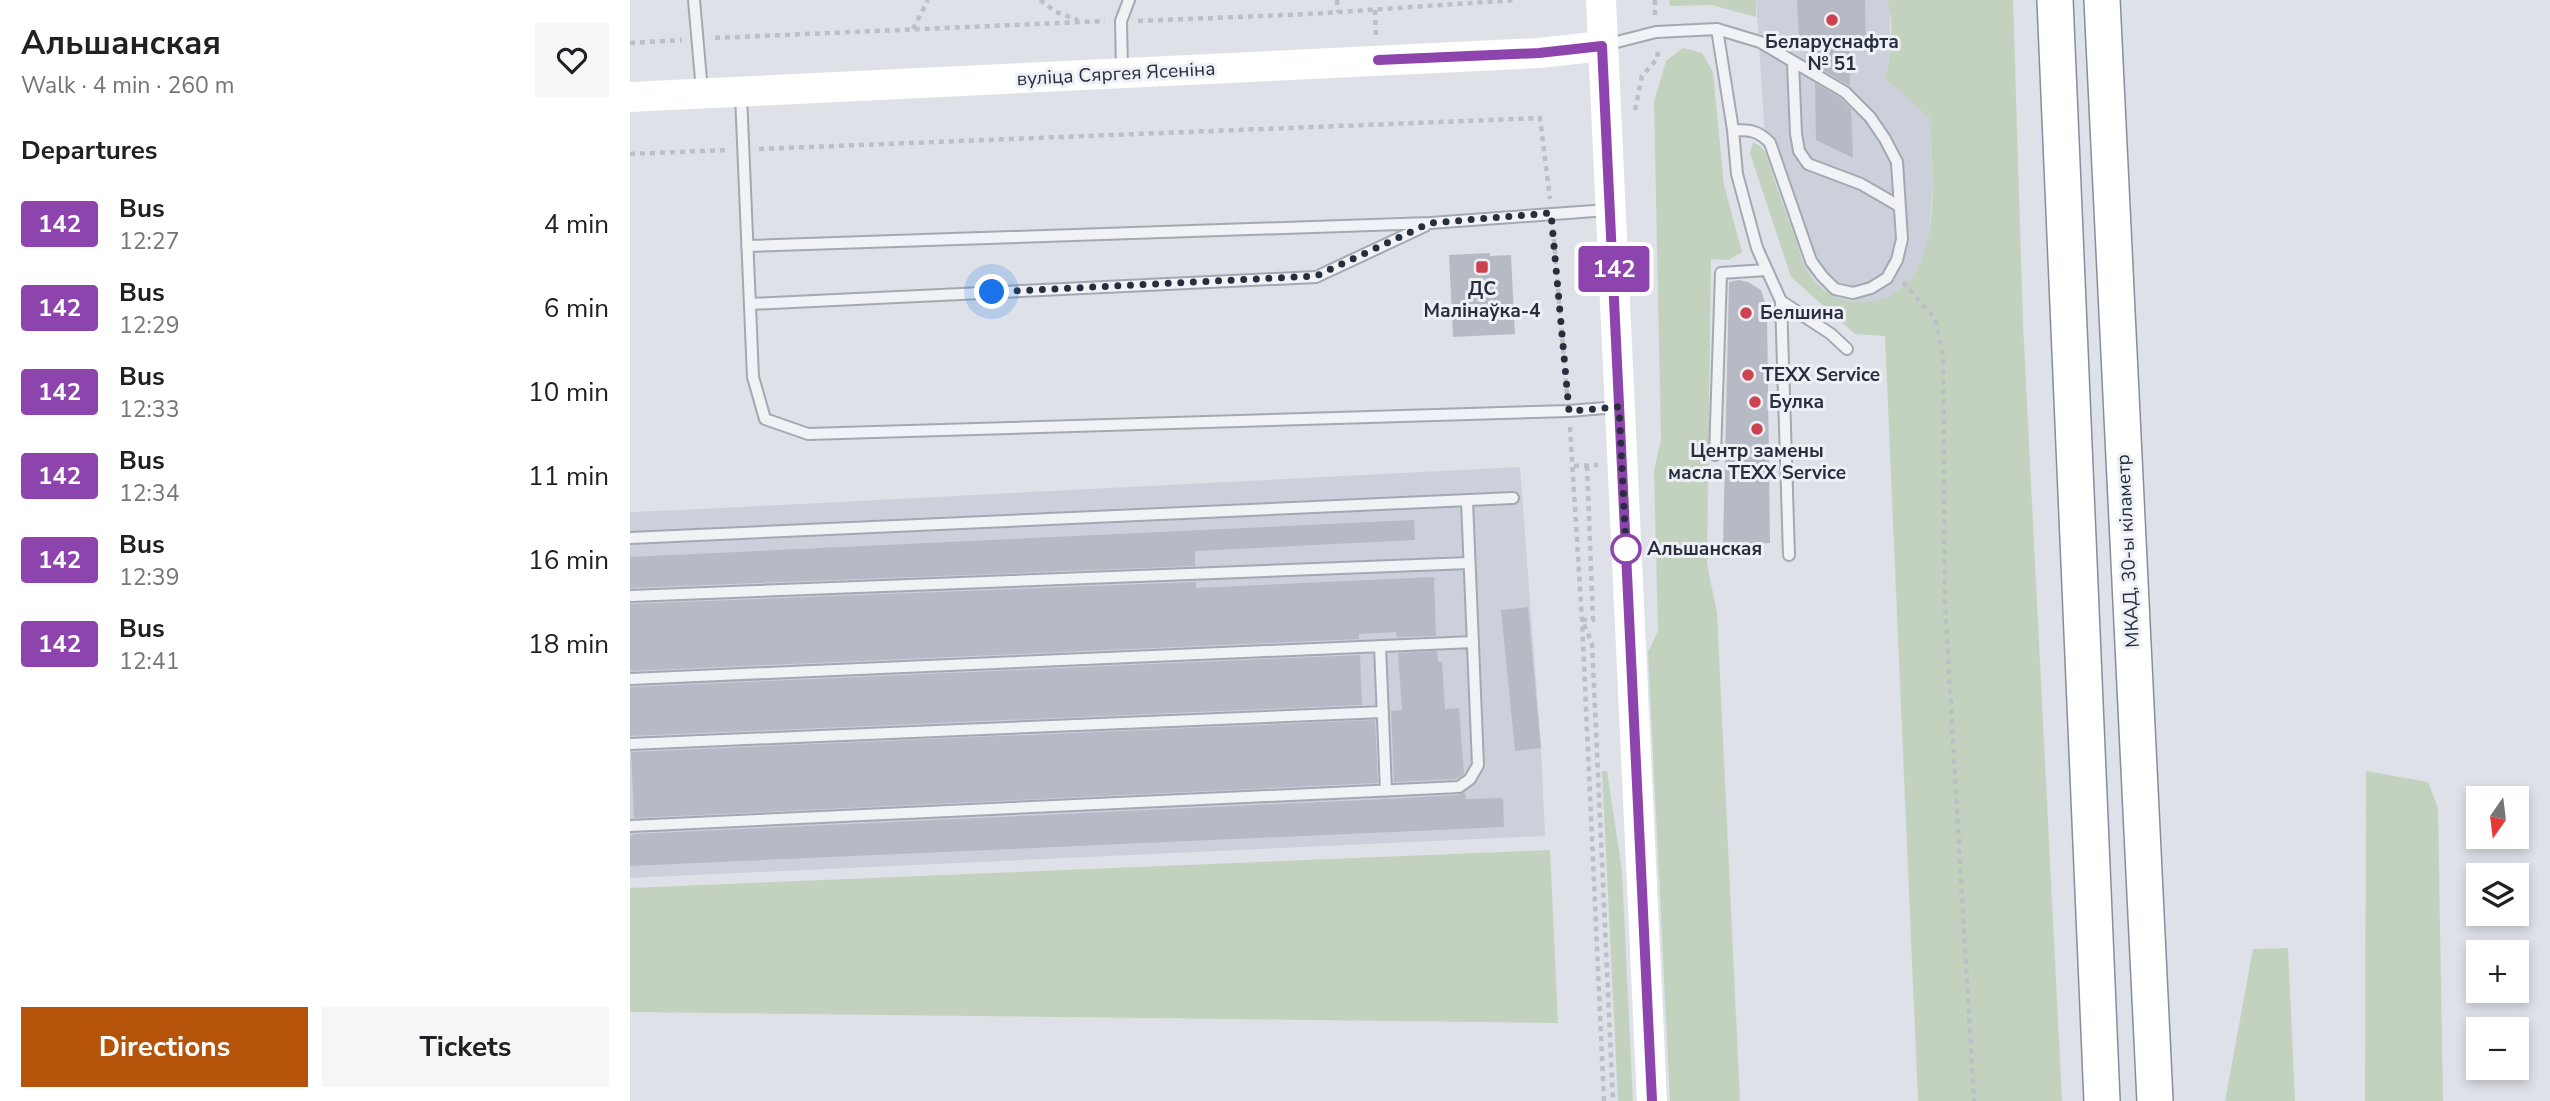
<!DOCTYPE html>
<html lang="en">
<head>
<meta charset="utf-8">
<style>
	:root { --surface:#fff; --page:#f6f6f6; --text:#202124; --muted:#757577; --accent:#b45309 }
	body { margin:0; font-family:"Nunito Sans",sans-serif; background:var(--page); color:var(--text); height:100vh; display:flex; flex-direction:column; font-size:26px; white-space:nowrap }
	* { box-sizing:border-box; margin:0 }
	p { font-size:23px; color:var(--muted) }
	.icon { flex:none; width:38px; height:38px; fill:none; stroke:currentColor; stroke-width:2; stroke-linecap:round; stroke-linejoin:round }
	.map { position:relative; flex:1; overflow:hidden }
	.details { display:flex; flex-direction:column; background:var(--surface); width:630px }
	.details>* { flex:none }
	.badge { padding:0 14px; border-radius:5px; font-size:24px; line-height:46px }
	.needle { width:46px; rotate:194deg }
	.tools { position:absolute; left:1836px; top:786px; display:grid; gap:14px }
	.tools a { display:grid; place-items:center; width:63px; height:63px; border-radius:0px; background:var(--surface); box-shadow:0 4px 10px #0003; font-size:35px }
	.you { position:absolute; width:35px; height:35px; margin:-18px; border:5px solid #fff; border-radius:50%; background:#1a73e8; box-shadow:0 0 0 10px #1a73e833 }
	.map>.badge { position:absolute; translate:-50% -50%; box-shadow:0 0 0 4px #fff }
	h2 { padding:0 21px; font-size:26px; line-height:63px }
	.round { display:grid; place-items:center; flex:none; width:74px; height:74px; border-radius:0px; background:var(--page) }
	.overview { display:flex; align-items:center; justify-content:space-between; height:119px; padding:0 21px }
	h1 { font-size:33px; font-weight:700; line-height:52px }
	.action { display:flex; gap:14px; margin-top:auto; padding:14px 21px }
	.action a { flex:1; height:80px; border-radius:0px; background:var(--accent); color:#fff; font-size:28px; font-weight:700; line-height:80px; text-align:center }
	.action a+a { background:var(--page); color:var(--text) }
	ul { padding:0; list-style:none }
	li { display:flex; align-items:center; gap:21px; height:84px; padding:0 21px }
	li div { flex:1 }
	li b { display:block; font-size:26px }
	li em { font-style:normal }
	li .badge { min-width:77px; font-weight:700; text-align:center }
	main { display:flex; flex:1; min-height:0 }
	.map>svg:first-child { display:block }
	.built { fill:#ccd0da }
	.green { fill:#c3d2bf }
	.building { fill:#b5bac5 }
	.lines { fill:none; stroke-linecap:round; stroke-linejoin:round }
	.service-casing { stroke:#a3a8b2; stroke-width:14 }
	.trunk-casing { stroke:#858e9e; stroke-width:38 }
	.path { stroke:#bcbfc6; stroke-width:4.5; stroke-dasharray:5 5; stroke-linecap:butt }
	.service { stroke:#f1f2f6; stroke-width:10 }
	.secondary { stroke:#fff; stroke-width:30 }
	.trunk { stroke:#fff; stroke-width:35 }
	.line-casing { stroke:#fff; stroke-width:16 }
	.line { stroke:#8e44ad; stroke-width:10 }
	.walk { stroke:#272f3f; stroke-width:7; stroke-dasharray:0 12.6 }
	.poi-dot { fill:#ce4250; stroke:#eef0f5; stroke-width:2.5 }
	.stop-dot { fill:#fff; stroke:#8e44ad; stroke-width:3.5 }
	.labels { text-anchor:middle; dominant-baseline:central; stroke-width:6; stroke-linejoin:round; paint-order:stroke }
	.poi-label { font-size:19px; font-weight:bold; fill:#272f3f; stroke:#eef0f5 }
	.street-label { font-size:19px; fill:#272f3f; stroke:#eef0f5 }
	.stop-label { font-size:19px; font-weight:bold; fill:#272f3f; stroke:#eef0f5; text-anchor:start }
</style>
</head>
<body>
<main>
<section class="details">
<div class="overview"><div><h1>Альшанская</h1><p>Walk · 4 min · 260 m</p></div><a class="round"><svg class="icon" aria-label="heart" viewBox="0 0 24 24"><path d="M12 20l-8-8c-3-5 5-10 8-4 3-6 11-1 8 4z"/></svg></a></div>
<h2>Departures</h2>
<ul>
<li><span class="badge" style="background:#8e44ad;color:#fff">142</span><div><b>Bus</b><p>12:27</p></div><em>4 min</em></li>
<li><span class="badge" style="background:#8e44ad;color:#fff">142</span><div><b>Bus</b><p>12:29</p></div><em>6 min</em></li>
<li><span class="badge" style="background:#8e44ad;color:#fff">142</span><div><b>Bus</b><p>12:33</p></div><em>10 min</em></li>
<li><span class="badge" style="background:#8e44ad;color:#fff">142</span><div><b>Bus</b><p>12:34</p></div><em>11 min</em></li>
<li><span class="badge" style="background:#8e44ad;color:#fff">142</span><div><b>Bus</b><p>12:39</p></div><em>16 min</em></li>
<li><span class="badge" style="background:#8e44ad;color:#fff">142</span><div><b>Bus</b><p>12:41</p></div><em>18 min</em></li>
</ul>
<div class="action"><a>Directions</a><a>Tickets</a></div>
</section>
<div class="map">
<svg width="1920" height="1101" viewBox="0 0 1920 1101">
	<rect width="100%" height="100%" fill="#dee1e8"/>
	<!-- built -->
	<path class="built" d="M1126 0H1257L1260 8V47L1256 79 1300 117 1303 182 1298 245 1285 277 1261 297 1241 302 1220 303 1202 297 1177 270 1136 153Z
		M890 467 911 748 915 836 0 878V510L1 512 52 510Z"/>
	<!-- green -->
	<path class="green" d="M1039 0H1126V17L1082 5 1040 6Z
		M1257 0H1383L1393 323 1432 1101H1288L1255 336 1225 334 1161 277 1120 153 1123 142 1130 146 1136 153C1145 183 1155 211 1166 240 1169 249 1172 262 1177 270 1190 291 1210 304 1234 302 1319 297 1302 176 1300 118L1256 79C1259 55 1266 23 1257 0Z
		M1053 48 1072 53 1083 72 1094 185 1112 252 1098 260 1081 259 1077 564 1087 613 1110 1101H1040L1018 652 1028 631 1024 471 1031 440 1024 102 1036 61Z
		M972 771H977L992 871 1003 1101H988Z
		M1736 771 1798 782 1808 808 1813 1101H1735Z
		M920 850 928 1023 0 1012V888Z
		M1658 948 1665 1101H1595L1623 949Z"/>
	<!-- building -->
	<path class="building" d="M1167 0H1235L1236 52 1219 43 1220 86 1184 65V40L1169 41Z
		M1185 83 1210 98 1221 109 1223 158 1186 140Z
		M860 253V256L881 255 885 334 823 337 819 255Z
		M1109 280 1118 282 1131 290 1137 309 1140 543 1093 546 1099 282Z
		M784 520 785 540 565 551V566L0 588V557Z
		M804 577 806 636 767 637 766 632 729 634V639L0 671V604L566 582V588Z
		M898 607 911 748 885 751 871 610Z
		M807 651 808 662H812L815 709 829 708 834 774 826 779 764 782 761 711 772 710 768 653Z
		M730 655 732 705 0 736V687Z
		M745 720 748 783 4 818 1 752Z
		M835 792 836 799 873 798 874 827 0 866V836L4 834 757 799 829 795Z"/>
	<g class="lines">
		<defs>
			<path id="service" d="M64 0 72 91
				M1087 29 1130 42 1215 92 1240 117 1255 139 1267 162 1272 239 1267 260 1257 278 1241 288 1223 293 1205 289 1192 276 1181 261 1140 143C1128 130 1119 130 1103 130
				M975 45 1026 32 1087 29 1103 130 1107 174 1127 248 1151 301 1201 334 1217 349
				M1163 63 1166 134 1169 151 1178 164 1231 184 1269 206
				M492 71 491 21 499 0
				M111 95 123 377 135 419 178 434 939 411 987 407
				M117 246 800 223 978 210
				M1151 301 1159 555
				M120 304 686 277 795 226
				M1085 455 1091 273 1136 270
				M0 538 883 498
				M0 596 839 563
				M750 646 756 791
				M0 679 843 642
				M0 744 753 712
				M0 826 829 787 840 779 848 765 837 501"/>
			<path id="trunk" d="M1425 0 1472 1101
				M1472 0 1525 1101"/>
		</defs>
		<!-- service casing -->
		<use href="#service" class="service-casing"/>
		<!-- trunk casing -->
		<use href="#trunk" class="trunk-casing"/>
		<!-- path -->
		<path class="path" d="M410 0 426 12 448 20
			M707 0 708 12
			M1025 0V15
			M745 10 746 37
			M508 21 680 14 885 0
			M283 29 298 0
			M85 38 475 21
			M0 43 52 40
			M1005 110 1012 76 1028 58 1027 48
			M129 149 910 118 920 199
			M0 154 96 150
			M923 229 937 394
			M1273 282 1305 319 1313 356 1315 604 1344 1101
			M940 427 952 620 974 1101
			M944 466 968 465
			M957 466 963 620H952L962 643 983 1101"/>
		<!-- service -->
		<use href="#service" class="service"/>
		<!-- secondary -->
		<path class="secondary" d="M971 0 1022 1101
			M0 97 909 53 972 46"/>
		<!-- trunk -->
		<use href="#trunk" class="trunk"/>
	</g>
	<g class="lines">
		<defs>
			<path id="line" d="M748 60 909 53 972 46 1022 1101"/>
		</defs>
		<!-- line casing -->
		<use href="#line" class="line-casing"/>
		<!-- line -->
		<use href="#line" class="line"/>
		<!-- walk -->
		<path class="walk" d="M362 292 686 276 800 223 921 213 939 411 989 407 996 549"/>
	</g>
	<!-- markers -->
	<g class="poi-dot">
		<circle cx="1202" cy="20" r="7"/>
		<rect x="845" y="260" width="14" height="14" rx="3.5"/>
		<circle cx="1116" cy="313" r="7"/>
		<circle cx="1118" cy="375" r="7"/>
		<circle cx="1125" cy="402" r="7"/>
		<circle cx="1127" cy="429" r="7"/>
	</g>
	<circle class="stop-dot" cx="996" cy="549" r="14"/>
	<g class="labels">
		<!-- poi labels -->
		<g class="poi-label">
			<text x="1202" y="42">Беларуснафта<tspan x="1202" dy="22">№ 51</tspan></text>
			<text x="852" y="289">ДС<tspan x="852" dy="22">Малінаўка-4</tspan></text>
			<text x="1130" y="313" text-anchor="start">Белшина</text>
			<text x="1132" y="375" text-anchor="start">TEXX Service</text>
			<text x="1139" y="402" text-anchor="start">Булка</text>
			<text x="1127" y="451">Центр замены<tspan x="1127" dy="22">масла TEXX Service</tspan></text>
		</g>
		<!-- street labels -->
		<g class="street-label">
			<text transform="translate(486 74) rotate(-3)">вуліца Сяргея Ясеніна</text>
			<text transform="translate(1498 551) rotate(-93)">МКАД, 30-ы кіламетр</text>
		</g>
		<!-- stop labels -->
		<g class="stop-label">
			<text x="1017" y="549">Альшанская</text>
		</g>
	</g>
</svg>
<div class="tools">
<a><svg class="needle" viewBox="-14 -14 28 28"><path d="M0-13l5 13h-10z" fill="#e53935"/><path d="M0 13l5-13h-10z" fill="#757577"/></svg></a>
<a><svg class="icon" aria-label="layers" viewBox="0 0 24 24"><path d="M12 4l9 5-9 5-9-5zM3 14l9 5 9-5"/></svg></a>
<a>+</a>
<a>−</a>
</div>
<div class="you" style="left:362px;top:292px"></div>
<b class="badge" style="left:984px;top:269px;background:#8e44ad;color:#fff">142</b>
</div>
</main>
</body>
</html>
